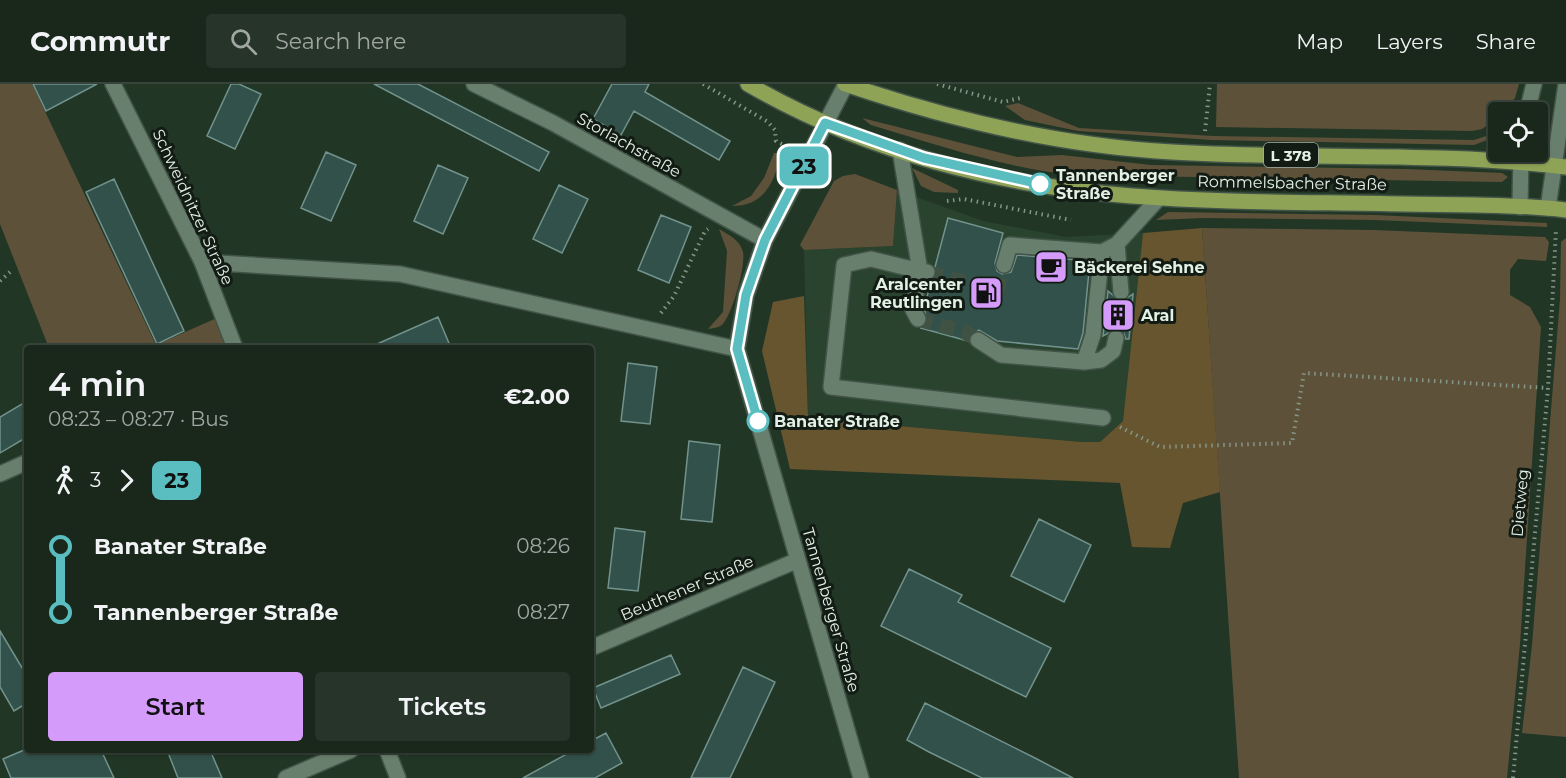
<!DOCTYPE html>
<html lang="en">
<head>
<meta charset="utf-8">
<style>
	:root { --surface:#1a281c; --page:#273429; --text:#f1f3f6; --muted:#9fa6a3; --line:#38443b; --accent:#d59bfa }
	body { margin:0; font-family:Montserrat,sans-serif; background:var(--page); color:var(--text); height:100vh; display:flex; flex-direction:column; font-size:22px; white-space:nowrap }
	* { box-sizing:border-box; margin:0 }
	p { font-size:20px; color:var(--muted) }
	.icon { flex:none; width:33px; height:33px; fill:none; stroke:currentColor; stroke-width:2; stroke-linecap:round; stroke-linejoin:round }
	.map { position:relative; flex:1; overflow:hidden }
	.drawer { position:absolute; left:24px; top:261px; width:570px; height:408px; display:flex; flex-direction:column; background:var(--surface); border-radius:6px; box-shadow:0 2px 4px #0004,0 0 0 2px var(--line) }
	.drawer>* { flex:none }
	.badge { padding:0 12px; border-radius:9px; font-size:21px; line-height:39px }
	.fabs { position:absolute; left:1488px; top:18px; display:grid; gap:12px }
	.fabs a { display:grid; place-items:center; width:60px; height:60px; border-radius:6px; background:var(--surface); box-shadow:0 2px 4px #0004,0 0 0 2px var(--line); font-size:30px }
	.map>.badge { position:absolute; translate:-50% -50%; box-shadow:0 0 0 3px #fff }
	.legs { display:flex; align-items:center; gap:9px; height:66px; padding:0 24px; font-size:20px }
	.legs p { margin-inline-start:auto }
	.summary { display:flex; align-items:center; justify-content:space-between; height:102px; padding:0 24px }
	h1 { font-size:33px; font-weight:600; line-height:45px }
	.primary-button { display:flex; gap:12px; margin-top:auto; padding:12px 24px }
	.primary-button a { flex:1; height:69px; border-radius:6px; background:var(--accent); color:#111; font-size:24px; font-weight:600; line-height:69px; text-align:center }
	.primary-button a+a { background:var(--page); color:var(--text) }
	ul { padding:0 24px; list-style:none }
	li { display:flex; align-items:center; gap:21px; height:66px; font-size:22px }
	li i { display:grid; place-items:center; width:9px; height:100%; margin:0 8px; background:currentColor }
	li i::after { content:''; width:15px; height:15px; margin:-8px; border:4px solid; border-radius:50%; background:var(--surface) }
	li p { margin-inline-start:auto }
	li:first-child i { background:linear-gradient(#0000 50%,currentColor 0) }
	li:last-child i { background:linear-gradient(currentColor 50%,#0000 0) }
	header { display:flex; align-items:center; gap:36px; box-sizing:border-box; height:84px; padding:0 30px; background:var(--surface); border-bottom:2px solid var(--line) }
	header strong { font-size:28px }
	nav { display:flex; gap:33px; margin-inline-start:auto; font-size:21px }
	.search { width:420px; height:54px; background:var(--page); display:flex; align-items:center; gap:15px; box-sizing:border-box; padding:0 21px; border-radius:6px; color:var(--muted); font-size:22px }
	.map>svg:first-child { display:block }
	.built { fill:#29432f }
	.green { fill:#5d5239 }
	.forest { fill:#66552f }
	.building { fill:#32514b; stroke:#72938d; stroke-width:1.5 }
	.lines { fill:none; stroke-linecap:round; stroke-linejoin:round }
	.minor-tunnel { stroke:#3f5243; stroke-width:15; stroke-dasharray:15 8; stroke-linecap:butt }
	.minor-casing { stroke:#425447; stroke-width:18 }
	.major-casing { stroke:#425447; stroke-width:18 }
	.path { stroke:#869688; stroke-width:4; stroke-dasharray:1.5 4.5; stroke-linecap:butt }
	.minor { stroke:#697f6d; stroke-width:15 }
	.major { stroke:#8fa357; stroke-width:15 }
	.line-1-casing { stroke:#fff; stroke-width:14 }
	.line-1 { stroke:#5abec1; stroke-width:9 }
	.stop-1-dot { fill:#fff; stroke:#5abec1; stroke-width:3 }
	.labels { text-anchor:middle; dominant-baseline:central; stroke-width:6; stroke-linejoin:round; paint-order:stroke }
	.shield { fill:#121b14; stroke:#a4b0a6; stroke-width:1.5 }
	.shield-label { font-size:15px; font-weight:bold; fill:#e3f0e5 }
	.street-label { font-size:16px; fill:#e3f0e5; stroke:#121b14 }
	.stop-label { font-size:16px; font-weight:bold; fill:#e3f0e5; stroke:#121b14; text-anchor:start }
	.poi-label { font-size:16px; font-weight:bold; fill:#e3f0e5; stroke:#121b14; text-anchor:start }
</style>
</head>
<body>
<header>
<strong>Commutr</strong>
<div class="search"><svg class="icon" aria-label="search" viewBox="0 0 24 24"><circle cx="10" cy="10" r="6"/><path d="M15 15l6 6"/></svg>Search here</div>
<nav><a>Map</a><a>Layers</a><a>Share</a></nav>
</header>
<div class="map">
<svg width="1566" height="694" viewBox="0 0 1566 694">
	<rect width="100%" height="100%" fill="#223626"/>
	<!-- built -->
	<path class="built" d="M897 106 983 137 1066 153 1143 149 1123 337 1100 358H1082L808 334 804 166 893 162Z"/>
	<!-- green -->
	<path class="green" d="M0 0H32L156 261 219 233 231 264H49L0 140Z
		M1217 0H1519L1515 14 1504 28H1498V34L1482 45 1472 47 1216 43Z
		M1018 19 1079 44 1213 52 1474 56 1498 48V52L1474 61 1212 56 1078 47 1025 36 1005 22Z
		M862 34 1017 73 1062 71 1151 81 1406 85 1502 89 1508 93 1502 98 1074 91C1005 84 937 61 871 41Z
		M774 69H781C775 97 765 122 732 122L751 112 764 94Z
		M912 84 958 106V109L934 108 921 102Z
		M855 90 897 106 893 162 804 166 800 161 834 97 843 92Z
		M1168 128 1375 131 1547 139V143L1375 136 1203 134 1156 136Z
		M1202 144 1374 146 1545 153 1549 158 1546 177 1518 175 1510 186V211L1530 223 1541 243 1520 560 1507 694H1239Z
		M719 145C729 151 740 156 743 168 746 181 732 232 722 241 718 244 713 244 708 245L723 228 727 167Z
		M1566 154V653L1522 649 1532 561 1560 215 1561 158Z"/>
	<!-- forest -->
	<path class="forest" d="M1202 144 1220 408 1183 419 1170 464 1132 463 1120 399 790 385 762 267 773 218 804 212 808 334 1082 358H1100L1123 337 1143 149Z"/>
	<!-- building -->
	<path class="building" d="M33 0H97L46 27Z
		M231 0H239L261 10 235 65 207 52Z
		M374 0H418L549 68 539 87Z
		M612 0H649L645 8 730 57 719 76 634 27 621 51 593 35Z
		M326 68 356 81 331 137 301 124Z
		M438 81 468 94 443 150 414 137Z
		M114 95 184 247 157 260 86 108Z
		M559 101 588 115 562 169 533 155Z
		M661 131 691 143 669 199 638 186Z
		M948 134 1003 149 995 179 997 187 1002 190 1011 188 1017 171 1090 177 1083 249 1078 265 997 257 979 246 970 250 968 257 921 244 928 236 924 225 931 197 936 190 935 183Z
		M1108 207 1121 218 1133 210 1129 255H1126L1123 247 1118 244 1103 252Z
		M438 233 451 264H368Z
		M628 279 657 283 650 340 621 337Z
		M27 317V353L0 369V333Z
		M689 357 720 361 712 438 681 435Z
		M1039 435 1091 461 1064 518 1011 492Z
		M615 444 645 448 638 507 608 504Z
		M909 485 962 511 958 518 1051 564 1026 613 881 542Z
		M0 547 27 592V619L14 627 0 603Z
		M671 571 680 590 601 624 593 604Z
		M743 583 775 598 748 656 730 694H691Z
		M925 619 1035 674 1073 694H982L929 668 907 656Z
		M606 649 622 679 595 694H523L574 666H591V657Z
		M24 666H101L114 694H11L3 675Z
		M167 666H210L222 694H178Z"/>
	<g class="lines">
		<!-- minor-tunnel -->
		<path class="minor-tunnel" d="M928 189 997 206 1004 181
			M918 235 965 248 978 256
			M1116 254 1121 208"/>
		<defs>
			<path id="minor" d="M113 0 202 178 235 264
				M474 0 553 39 765 156
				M846 0 765 156 746 211 737 265 861 694
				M1527 28 1534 0
				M900 66 920 187 927 188
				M1520 123 1521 68
				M1548 124 1566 0
				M1117 160 1121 208
				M202 178 400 190 737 265
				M1004 181 1010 161 1102 168 1117 160 1159 114
				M918 235 913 226 920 187 871 175 844 181 831 303 1103 334
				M978 256 1001 271 1084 278 1101 276 1113 267 1116 254
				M1084 278 1093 251 1102 168
				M0 390 27 378
				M591 564 798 476
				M387 666 398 694
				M286 694 351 666"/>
			<path id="major" d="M748 0C863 67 1000 102 1132 112 1222 119 1313 118 1403 120 1457 121 1512 120 1566 126
				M845 0C951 36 1060 62 1172 68 1303 76 1435 67 1566 83"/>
		</defs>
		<!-- minor casing -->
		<use href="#minor" class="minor-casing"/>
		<!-- major casing -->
		<use href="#major" class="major-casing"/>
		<!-- path -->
		<path class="path" d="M703 0 768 38 775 46 776 57 782 60
			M937 0 1003 18 1020 14
			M1205 47 1210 0
			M947 117 964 115 1071 136
			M0 197 10 188
			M661 229 674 212 705 147 708 145
			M1120 343 1160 363 1292 359 1304 289 1548 304
			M1513 694 1548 304 1556 145"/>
		<!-- minor -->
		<use href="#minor" class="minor"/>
		<!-- major -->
		<use href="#major" class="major"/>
	</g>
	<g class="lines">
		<defs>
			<path id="line-1" d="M758 337 737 265 746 211 765 156 825 39 924 74 1040 100"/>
		</defs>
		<!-- line-1 casing -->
		<use href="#line-1" class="line-1-casing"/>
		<!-- line-1 -->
		<use href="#line-1" class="line-1"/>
	</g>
	<!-- icons -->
	<defs>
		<symbol id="cafe-square" viewBox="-11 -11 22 22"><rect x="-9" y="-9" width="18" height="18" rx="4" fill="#d59bfa" stroke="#121b14"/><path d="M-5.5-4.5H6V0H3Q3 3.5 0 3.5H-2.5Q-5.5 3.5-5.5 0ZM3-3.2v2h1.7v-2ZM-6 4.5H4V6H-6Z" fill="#111"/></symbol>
		<symbol id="fuel-square" viewBox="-11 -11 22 22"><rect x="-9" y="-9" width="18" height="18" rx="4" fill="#d59bfa" stroke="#121b14"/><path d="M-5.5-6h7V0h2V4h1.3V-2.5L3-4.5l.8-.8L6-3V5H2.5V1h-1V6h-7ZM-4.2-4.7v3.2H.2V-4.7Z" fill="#111"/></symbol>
		<symbol id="building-square" viewBox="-11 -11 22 22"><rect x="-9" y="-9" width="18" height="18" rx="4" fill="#d59bfa" stroke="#121b14"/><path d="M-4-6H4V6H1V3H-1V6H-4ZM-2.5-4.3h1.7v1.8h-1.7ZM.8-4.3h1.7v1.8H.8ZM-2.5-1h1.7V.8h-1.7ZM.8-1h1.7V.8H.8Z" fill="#111"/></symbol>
	</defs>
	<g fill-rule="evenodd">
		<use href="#cafe-square" x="1032" y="164" width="38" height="38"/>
		<use href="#fuel-square" x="967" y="190" width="38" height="38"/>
		<use href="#building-square" x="1099" y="212" width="38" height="38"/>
	</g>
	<!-- markers -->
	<g class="stop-1-dot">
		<circle cx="1040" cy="100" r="10"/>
		<circle cx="758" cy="337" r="10"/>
	</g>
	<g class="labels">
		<!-- shield labels -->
		<rect class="shield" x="1264" y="59" width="54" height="24" rx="4.5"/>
		<g class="shield-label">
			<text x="1291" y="71">L 378</text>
		</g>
		<!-- street labels -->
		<g class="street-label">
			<text transform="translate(629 61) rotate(29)">Storlachstraße</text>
			<text transform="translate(1292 99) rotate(1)">Rommelsbacher Straße</text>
			<text transform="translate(193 123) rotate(65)">Schweidnitzer Straße</text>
			<text transform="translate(1520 419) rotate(-85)">Dietweg</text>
			<text transform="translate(687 504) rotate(-23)">Beuthener Straße</text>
			<text transform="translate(831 526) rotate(74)">Tannenberger Straße</text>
		</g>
		<!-- stop labels -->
		<g class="stop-label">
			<text x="1056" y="91">Tannenberger<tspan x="1056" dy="18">Straße</tspan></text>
			<text x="774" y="337">Banater Straße</text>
		</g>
		<!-- poi labels -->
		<g class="poi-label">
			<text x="1074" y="183">Bäckerei Sehne</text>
			<text x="963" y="200" text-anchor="end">Aralcenter<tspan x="963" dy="18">Reutlingen</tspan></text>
			<text x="1141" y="231">Aral</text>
		</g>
	</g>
</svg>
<div class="fabs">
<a><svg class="icon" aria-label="locate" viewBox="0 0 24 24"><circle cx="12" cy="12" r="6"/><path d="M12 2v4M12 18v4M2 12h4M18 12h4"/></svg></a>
</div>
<b class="badge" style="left:804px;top:82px;background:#5abec1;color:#111">23</b>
<section class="drawer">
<div class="summary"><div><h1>4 min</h1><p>08:23 – 08:27 · Bus</p></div><b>€2.00</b></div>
<div class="legs"><svg class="icon" aria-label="walk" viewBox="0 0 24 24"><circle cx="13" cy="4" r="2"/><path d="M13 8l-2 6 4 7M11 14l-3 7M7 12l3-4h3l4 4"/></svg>3<svg class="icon" aria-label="forward" viewBox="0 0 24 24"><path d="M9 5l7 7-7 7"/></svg><b class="badge" style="background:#5abec1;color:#111">23</b></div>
<ul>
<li><i style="color:#5abec1"></i><b>Banater Straße</b><p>08:26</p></li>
<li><i style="color:#5abec1"></i><b>Tannenberger Straße</b><p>08:27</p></li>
</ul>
<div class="primary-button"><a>Start</a><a>Tickets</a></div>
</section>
</div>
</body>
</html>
